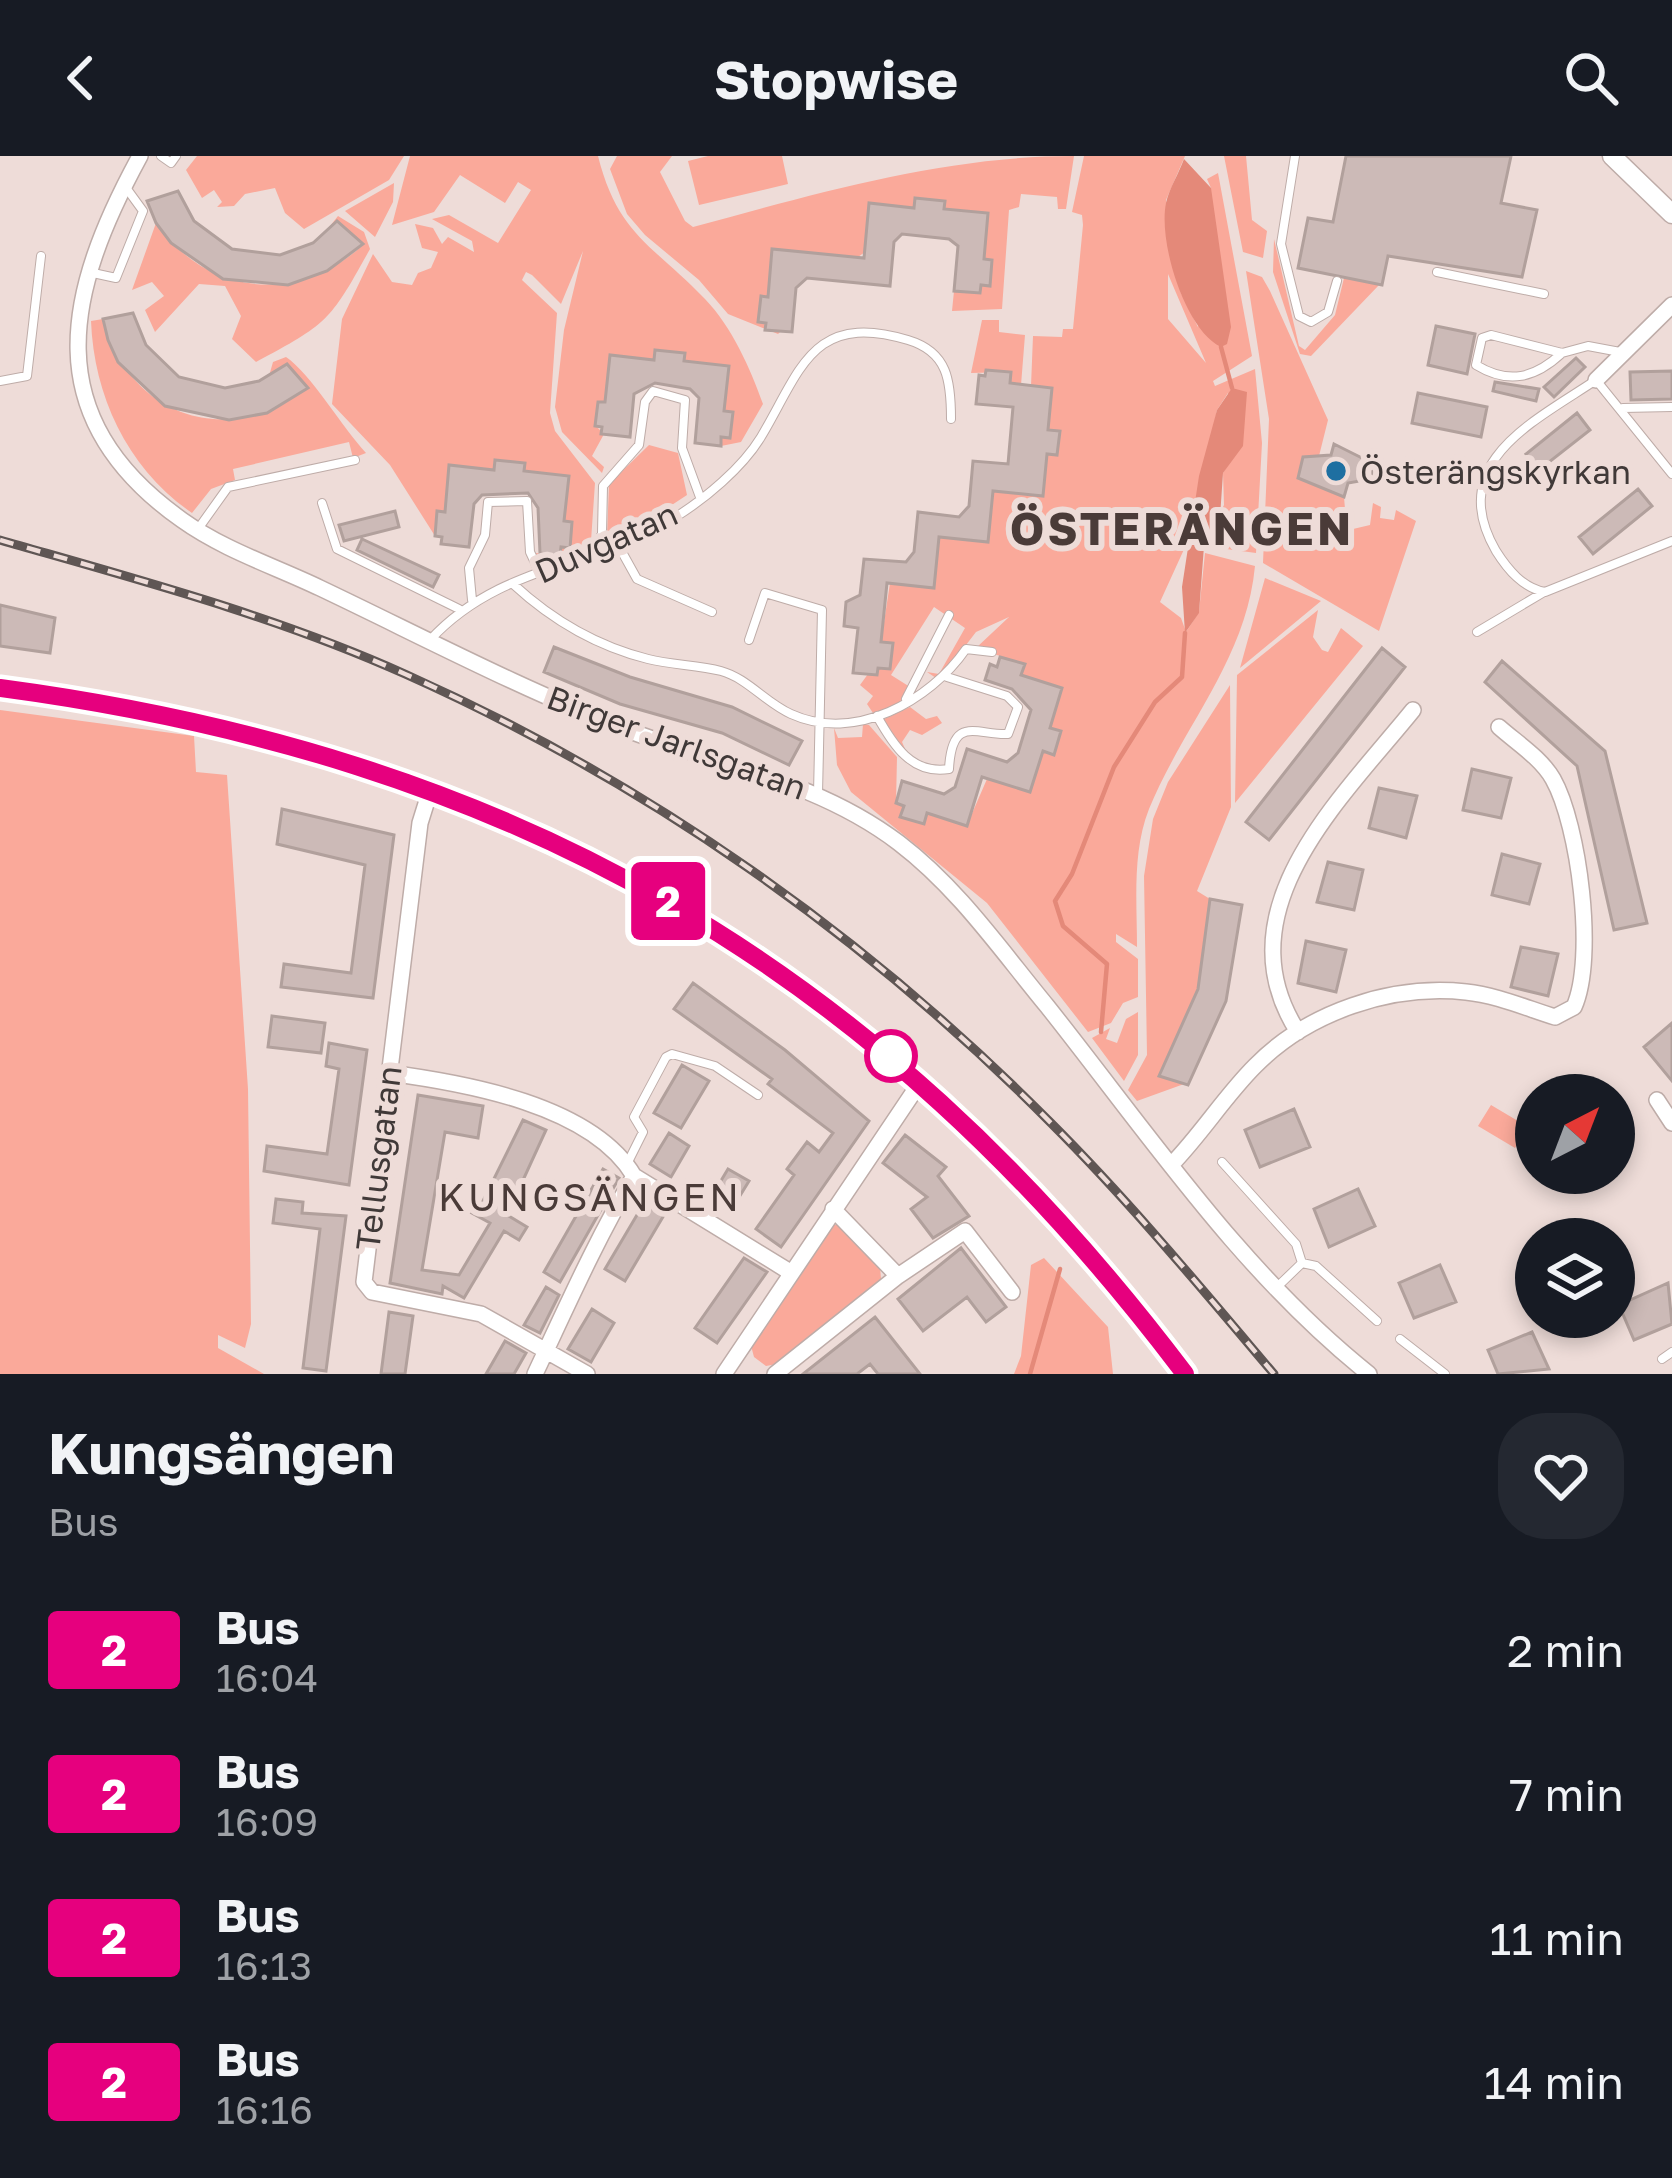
<!DOCTYPE html>
<html lang="en">
<head>
<meta charset="utf-8">
<style>
	:root { --surface:#171b24; --page:#242831; --text:#f1f3f6; --muted:#9ea1a6 }
	body { margin:0; font-family:"Golos Text",sans-serif; background:var(--page); color:var(--text); height:100vh; display:flex; flex-direction:column; font-size:45px; white-space:nowrap }
	* { box-sizing:border-box; margin:0 }
	p { font-size:39px; color:var(--muted) }
	.icon { flex:none; width:66px; height:66px; fill:none; stroke:currentColor; stroke-width:2; stroke-linecap:round; stroke-linejoin:round }
	.map { position:relative; height:1218px; overflow:hidden }
	.panel { display:flex; flex-direction:column; background:var(--surface); flex:1 }
	.panel>* { flex:none }
	.badge { padding:0 24px; border-radius:9px; font-size:42px; line-height:78px }
	.needle { width:78px; rotate:42deg }
	.controls { position:absolute; left:1515px; top:918px; display:grid; gap:24px }
	.controls a { display:grid; place-items:center; width:120px; height:120px; border-radius:50%; background:var(--surface); box-shadow:0 6px 18px #0003; font-size:60px }
	.map>.badge { position:absolute; translate:-50% -50%; box-shadow:0 0 0 6px #fff }
	.round { display:grid; place-items:center; flex:none; width:126px; height:126px; border-radius:48px; background:var(--page) }
	.headline { display:flex; align-items:center; justify-content:space-between; height:204px; padding:0 48px }
	h1 { font-size:57px; font-weight:700; line-height:90px }
	ul { padding:0; list-style:none }
	li { display:flex; align-items:center; gap:36px; height:144px; padding:0 48px }
	li div { flex:1 }
	li b { display:block; font-size:45px }
	li em { font-style:normal }
	li .badge { min-width:132px; font-weight:700; text-align:center }
	header { display:flex; justify-content:space-between; align-items:center; height:156px; padding:0 48px; background:var(--surface); font-size:54px; font-weight:700 }
	.map>svg:first-child { display:block }
	.green { fill:#faa99a; fill-rule:evenodd }
	.water { fill:#e48979 }
	.lines { fill:none; stroke-linecap:round; stroke-linejoin:round }
	.stream { stroke:#e48979; stroke-width:4.5 }
	.building { fill:#ccbab7; stroke:#b1a09c; stroke-width:3 }
	.service-casing { stroke:#beaca8; stroke-width:10 }
	.minor-casing { stroke:#beaca8; stroke-width:18 }
	.tertiary-casing { stroke:#beaca8; stroke-width:21 }
	.service { stroke:#fff; stroke-width:8 }
	.minor { stroke:#fff; stroke-width:15 }
	.tertiary { stroke:#fff; stroke-width:18 }
	.rail-casing { stroke:#5f5654; stroke-width:9 }
	.rail { stroke:#eedcd8; stroke-width:4.5; stroke-dasharray:14; stroke-linecap:butt }
	.line-casing { stroke:#fff; stroke-width:27 }
	.line { stroke:#e6007e; stroke-width:18 }
	.poi-dot { fill:#1e6fa1; stroke:#eedcd8; stroke-width:4.5 }
	.stop-dot { fill:#fff; stroke:#e6007e; stroke-width:6 }
	.labels { text-anchor:middle; dominant-baseline:central; stroke-width:12; stroke-linejoin:round; paint-order:stroke }
	.poi-label { font-size:33px; fill:#403938; stroke:#eedcd8; text-anchor:start }
	.street-label { font-size:33px; fill:#403938; stroke:#eedcd8 }
	.quarter-label { font-size:39px; letter-spacing:3px; fill:#4a3b38; stroke:#eedcd8 }
	.district-label { font-size:45px; font-weight:bold; letter-spacing:3px; fill:#4a3b38; stroke:#eedcd8 }
</style>
</head>
<body>
<header><svg class="icon" aria-label="back" viewBox="0 0 24 24"><path d="M15 5l-7 7 7 7"/></svg>Stopwise<svg class="icon" aria-label="search" viewBox="0 0 24 24"><circle cx="10" cy="10" r="6"/><path d="M15 15l6 6"/></svg></header>
<div class="map">
<svg width="1672" height="1218" viewBox="0 0 1672 1218">
	<rect width="100%" height="100%" fill="#eedcd8"/>
	<!-- green -->
	<path class="green" d="M197 0H404L389 24 304 73 285 57 275 32 245 38 234 50 217 51 222 46 214 34 202 42 186 14Z
		M410 0H598C618 79 652 88 705 143 732 171 750 212 763 248L741 286 721 290V281H730L732 257 724 255 728 210 684 205V197L656 194 654 204 610 200 605 246H598L595 269 604 278 592 300 604 311 602 317 562 276 555 251 564 174 583 95 561 148 532 119 526 116 522 124 557 157 550 257 555 275 595 327 591 385 588 390 541 407 537 406 535 397 560 399 561 391H570L572 367 564 365 568 320 524 315V307L496 304 494 314 450 309 445 356H437L435 380 390 309 332 248 342 163 373 98 392 126 412 129 418 117 431 112 438 96 422 92 415 68 433 72 442 88 448 81 474 96 472 85 432 63 449 59 498 87 531 34 518 26 505 47 460 19 434 56 392 69Z
		M617 0H672L660 16 685 65 693 71C818 37 944 0 1074 0L1066 53H1058L1057 41 1021 38 1019 51 1009 54 1002 153 952 155 954 135 980 137 981 129H990L992 105 984 103 988 58 944 53V45L916 42 914 52 870 47 865 96 858 101 773 93 768 141 761 140 758 165 766 167V174L781 175 778 178 728 158 699 124 645 79 627 58 610 13Z
		M708 0H782L788 28 699 49 688 5Z
		M1084 0H1185L1166 44 1181 137 1198 171 1211 32 1207 23 1218 17 1252 200 1213 225 1215 230 1255 213 1262 287 1256 397 1204 390 1224 349 1223 317 1237 293 1228 237 1217 254 1196 367 1160 446 1181 462 1186 476 1199 456 1205 397 1255 410C1246 504 1184 568 1149 653 1132 696 1137 746 1137 791L1116 778V786L1138 803V841L1123 847 1111 867 1088 876 987 747 851 636 837 609 834 572 838 582 862 581 863 568 869 569 897 601 896 647 904 650 901 661 923 668 927 657 967 669 987 623 1030 636 1043 595 1054 598 1061 576 1050 572 1062 532 1021 519 1024 508 976 492 1009 461 976 476 939 524 927 516 939 518 965 472 934 451 891 519 910 531 897 550 873 557 867 548 873 540 860 529 868 518 877 519 878 512H890L893 488 881 486 890 427 934 432 939 381 988 385 993 335 1043 339 1047 298 1057 299 1060 275 1048 274 1031 230 1033 180 1062 181 1063 173H1073L1083 69 1082 59 1072 56ZM1168 118 1206 207 1168 163Z
		M1224 0H1246L1252 64 1267 75 1263 102 1243 96Z
		M394 27 393 46 375 81 345 55Z
		M338 60 364 76 370 93C330 165 329 167 256 206L232 183 241 160 225 130 199 128 155 176 145 154 164 140 152 126 132 134 156 67C207 140 297 149 363 89L337 65 323 79Z
		M1274 83 1299 190 1305 194 1335 159 1344 122 1379 129 1311 200 1300 198 1273 116Z
		M1246 115 1262 121 1270 135 1328 264 1319 300 1303 301 1298 322 1344 341 1346 365 1353 373 1370 369 1373 347 1381 351 1380 362 1394 364 1396 354 1416 365 1379 475 1263 407 1269 263Z
		M103 163C129 260 226 294 307 232L287 208 269 220 273 206 286 201C311 218 342 271 366 297L353 302 349 286 233 313 235 324 211 333 192 357C128 313 94 241 91 165Z
		M982 164H999V176L1025 179 1021 229 1010 228V216L971 217Z
		M649 289 678 297 687 339 646 366 607 381 609 328Z
		M1265 422 1321 445 1240 512Z
		M1318 454 1313 481 1322 494 1328 496 1341 472 1363 490 1235 647 1237 519Z
		M1230 529 1231 651 1197 735 1210 743 1198 833 1160 920 1184 928 1137 945 1128 934 1147 899 1144 720 1153 663 1168 626Z
		M910 551 926 563 937 560 942 567 922 579 910 574 902 586 906 595 882 564Z
		M0 554 194 580 196 616 227 619 248 933 251 1168 245 1192 218 1179V1192L264 1218H0Z
		M1138 856V899L1124 925 1092 882 1110 872 1106 883 1117 887 1126 863Z
		M1491 949 1528 971 1515 992 1478 970Z
		M833 1069H841L880 1111 881 1123 777 1208 766 1210 754 1201 750 1186Z
		M1044 1102 1108 1171 1113 1218H1014L1021 1200 1031 1109Z"/>
	<!-- water -->
	<path class="water" d="M1184 3 1211 32 1231 171 1227 188 1221 191C1185 174 1158 86 1166 47 1169 33 1179 17 1184 3Z
		M1232 232 1247 236 1243 290 1223 317 1219 376 1204 390 1199 457 1185 477 1182 431 1199 320 1217 254Z"/>
	<g class="lines">
		<!-- stream -->
		<path class="stream" d="M1221 191 1232 232
			M1101 876 1107 808 1063 770 1055 745 1072 718 1114 611 1155 546 1182 521 1185 477
			M1030 1218 1060 1113"/>
	</g>
	<!-- building -->
	<path class="building" d="M1346 0H1511L1501 47 1537 54 1522 121 1388 100 1382 129 1298 112 1308 62 1333 66Z
		M178 35 194 65 232 93 280 99 313 87 337 65 363 88 327 115 288 129 223 123 171 87 156 67 147 45Z
		M915 42 945 45 944 53 988 57 984 103 992 104 990 130 981 129 980 137 954 135 958 90 949 83 902 78 894 86 890 130 807 122 796 132 792 176 765 174 766 167 758 166 761 140 768 141 772 93 864 102 869 47 914 52Z
		M133 157 146 189 179 221 225 232 259 225 287 208 308 232 267 257 229 264 165 250 118 206 108 184 103 163Z
		M1436 170 1475 178 1467 218 1428 209Z
		M655 194 685 197 684 205 729 210 724 255 733 256 730 282 721 281V290L695 287 699 242 690 233 655 227 634 238 630 281 601 278 602 271 595 270 598 246H605L610 199 654 204Z
		M1576 202 1585 211 1554 241 1544 231Z
		M986 214 1011 216 1010 227 1052 232 1048 274 1060 275 1057 299 1047 298 1043 340 993 335 988 386 939 381 934 432 887 427 881 486 893 487 890 513 878 512 877 519 853 517 858 472 844 470 846 446 860 439 864 403 906 406 914 396 918 356 959 361 969 350 973 305 1008 308 1013 251 976 248 979 219 985 220Z
		M1672 215V243L1631 244 1630 216Z
		M1495 226 1539 233 1536 245 1493 235Z
		M1418 237 1487 251 1481 281 1412 267Z
		M1577 257 1590 274 1539 314 1526 298Z
		M1334 288 1374 308 1371 323 1348 327 1344 341 1298 322 1303 301 1331 299Z
		M495 304 525 307 524 315 569 320 564 365 572 366 570 392 561 391 560 400 540 397 538 352 528 337 482 339 474 348 469 391 441 388 442 381 435 380 437 355 445 356 449 309 494 314Z
		M1638 333 1652 350 1593 398 1579 381Z
		M395 355 399 371 344 385 339 369Z
		M362 383 439 419 433 431 357 394Z
		M0 449 55 462 50 497 0 490Z
		M554 491 630 521 732 551 802 585 789 609 722 577 620 548 544 516Z
		M1382 492 1405 511 1269 684 1246 666Z
		M1000 501 1025 508 1021 519 1062 532 1050 572 1061 575 1054 599 1043 595 1030 636 982 621 967 670 927 657 924 668 900 661 904 650 896 647 902 625 944 638 955 631 967 593 1007 606 1018 597 1031 554 1012 533 985 524 990 508 997 511Z
		M1502 505 1605 595 1647 767 1614 774 1577 610 1485 526Z
		M1472 613 1511 622 1501 662 1463 654Z
		M1379 632 1417 640 1406 682 1369 672Z
		M282 653 394 679 373 842 281 831 284 808 351 817 365 709 277 688Z
		M1502 698 1540 708 1529 748 1492 739Z
		M1328 706 1363 714 1354 754 1317 746Z
		M1210 743 1242 749 1226 845 1188 929 1159 920 1198 833Z
		M1306 785 1346 794 1336 836 1298 827Z
		M1521 791 1558 798 1548 840 1511 831Z
		M693 827 785 894 869 965 781 1091 756 1073 794 1019 787 1013 807 986 819 996 833 977 768 928 772 923 674 853Z
		M272 860 325 867 321 897 268 891Z
		M1672 867V925L1644 891Z
		M329 887 367 894 349 1029 264 1015 267 990 327 998 339 913 326 910Z
		M682 909 709 925 681 972 654 957Z
		M418 939 483 950 478 982 445 976 422 1114 459 1119 490 1067 472 1057 483 1045 523 964 546 974 507 1059 527 1071 519 1084 504 1075 464 1142 443 1130 442 1138 390 1127Z
		M1294 953 1310 991 1260 1011 1245 974Z
		M669 977 689 990 671 1021 650 1008Z
		M905 979 946 1011 938 1020 969 1060 933 1082 911 1053 927 1041 883 1007Z
		M603 1013 619 1022 560 1126 544 1116Z
		M728 1013 749 1025 730 1056 710 1043Z
		M1358 1033 1375 1070 1329 1091 1314 1053Z
		M647 1042 667 1054 625 1125 605 1113Z
		M276 1043 303 1046 302 1057 346 1060 326 1215 303 1212 320 1073 273 1067Z
		M961 1092 1006 1151 986 1166 967 1141 923 1175 898 1143Z
		M744 1102 767 1116 717 1187 695 1172Z
		M1440 1109 1456 1146 1414 1162 1399 1127Z
		M1668 1127 1672 1168 1634 1184 1619 1149Z
		M546 1131 559 1139 540 1177 524 1169Z
		M592 1153 614 1167 591 1206 568 1193Z
		M389 1156 413 1160 405 1218H381Z
		M875 1161 920 1218H878L870 1208 857 1218H803Z
		M1532 1176 1549 1213 1498 1218 1488 1194Z
		M505 1185 526 1197 514 1218H486Z"/>
	<g class="lines">
		<defs>
			<path id="service" d="M161 0 171 7 176 0
				M1295 0 1281 88 1299 160 1311 166 1328 156 1337 125
				M1437 116 1544 138
				M93 117 116 122 143 55 127 33
				M1562 197C1535 222 1509 229 1476 209L1482 182 1491 179 1562 197 1588 190 1620 196
				M0 225 27 220 41 100
				M1623 252 1672 251
				M1672 318 1596 224C1533 266 1445 307 1496 395 1508 414 1523 432 1545 436L1672 385
				M322 347 337 393 459 453
				M198 373 228 331 355 304
				M617 387 637 423 712 456
				M595 395 602 377 603 330 639 289 645 246 653 235 685 244 682 292 700 341
				M513 428C552 464 596 490 648 503 672 509 698 509 721 515 747 522 766 547 791 558 855 587 930 545 966 493L992 496
				M472 444 469 412 485 379 488 346 527 345 530 396 539 415
				M1477 476 1544 436
				M430 484C499 409 592 411 674 362 705 343 742 312 761 281 801 214 812 155 908 184 948 196 951 225 951 263
				M749 484 765 437 822 454 818 638
				M906 543 949 459
				M877 560C893 589 912 619 949 613 952 557 978 580 1008 578L1018 551 1007 540 947 521
				M1222 1006 1296 1088 1302 1107
				M627 1008 643 976 634 961 666 901 672 898 715 910 758 939
				M1276 1132 1302 1107 1316 1110 1377 1165
				M1400 1183 1445 1218
				M1662 1203 1672 1196"/>
			<path id="minor" d="M140 0C66 136 35 260 182 364 224 394 274 410 320 432 421 480 521 533 625 573 720 610 816 624 899 687 958 732 1000 793 1047 850 1148 977 1241 1116 1369 1218
				M1596 224 1672 149
				M430 635 420 667 364 1126 372 1136 481 1158 587 1218
				M1298 876C1220 755 1341 643 1413 554
				M389 917C465 927 592 949 634 1020L790 1116
				M1657 944 1672 967
				M1172 1008C1202 977 1225 940 1255 910 1308 856 1391 828 1466 836 1496 839 1526 852 1555 861L1574 851C1596 802 1579 669 1553 623 1541 602 1517 587 1499 571
				M898 1120 965 1075 1012 1136
				M535 1218C567 1150 596 1084 634 1020
				M724 1218 921 925
				M775 1218 898 1120 833 1053"/>
			<path id="tertiary" d="M1612 0 1672 58
				M0 532C510 599 875 808 1185 1218"/>
		</defs>
		<!-- service casing -->
		<use href="#service" class="service-casing"/>
		<!-- minor casing -->
		<use href="#minor" class="minor-casing"/>
		<!-- tertiary casing -->
		<use href="#tertiary" class="tertiary-casing"/>
		<!-- service -->
		<use href="#service" class="service"/>
		<!-- minor -->
		<use href="#minor" class="minor"/>
		<!-- tertiary -->
		<use href="#tertiary" class="tertiary"/>
		<defs>
			<path id="rail" d="M0 384C136 423 276 460 405 518 647 626 865 779 1051 967 1130 1046 1202 1133 1274 1218"/>
		</defs>
		<!-- rail casing -->
		<use href="#rail" class="rail-casing"/>
		<!-- rail -->
		<use href="#rail" class="rail"/>
	</g>
	<g class="lines">
		<defs>
			<path id="line" d="M0 532C510 600 875 807 1185 1218"/>
		</defs>
		<!-- line casing -->
		<use href="#line" class="line-casing"/>
		<!-- line -->
		<use href="#line" class="line"/>
	</g>
	<!-- markers -->
	<circle class="poi-dot" cx="1336" cy="315" r="12"/>
	<circle class="stop-dot" cx="891" cy="900" r="24"/>
	<g class="labels">
		<!-- poi labels -->
		<g class="poi-label">
			<text x="1360" y="315">Österängskyrkan</text>
		</g>
		<!-- street labels -->
		<g class="street-label">
			<text transform="translate(606 386) rotate(-24)">Duvgatan</text>
			<text transform="translate(677 586) rotate(20)">Birger Jarlsgatan</text>
			<text transform="translate(378 1002) rotate(-83)">Tellusgatan</text>
		</g>
		<!-- quarter labels -->
		<g class="quarter-label">
			<text x="590" y="1040">KUNGSÄNGEN</text>
		</g>
		<!-- district labels -->
		<g class="district-label">
			<text x="1182" y="372">ÖSTERÄNGEN</text>
		</g>
	</g>
</svg>
<div class="controls">
<a><svg class="needle" viewBox="-14 -14 28 28"><path d="M0-13l5 13h-10z" fill="#e53935"/><path d="M0 13l5-13h-10z" fill="#9ea1a6"/></svg></a>
<a><svg class="icon" aria-label="layers" viewBox="0 0 24 24"><path d="M12 4l9 5-9 5-9-5zM3 14l9 5 9-5"/></svg></a>
</div>
<b class="badge" style="left:668px;top:745px;background:#e6007e;color:#fff">2</b>
</div>
<section class="panel">
<div class="headline"><div><h1>Kungsängen</h1><p>Bus</p></div><a class="round"><svg class="icon" aria-label="heart" viewBox="0 0 24 24"><path d="M12 20l-8-8c-3-5 5-10 8-4 3-6 11-1 8 4z"/></svg></a></div>
<ul>
<li><span class="badge" style="background:#e6007e;color:#fff">2</span><div><b>Bus</b><p>16:04</p></div><em>2 min</em></li>
<li><span class="badge" style="background:#e6007e;color:#fff">2</span><div><b>Bus</b><p>16:09</p></div><em>7 min</em></li>
<li><span class="badge" style="background:#e6007e;color:#fff">2</span><div><b>Bus</b><p>16:13</p></div><em>11 min</em></li>
<li><span class="badge" style="background:#e6007e;color:#fff">2</span><div><b>Bus</b><p>16:16</p></div><em>14 min</em></li>
</ul>
</section>
</body>
</html>
